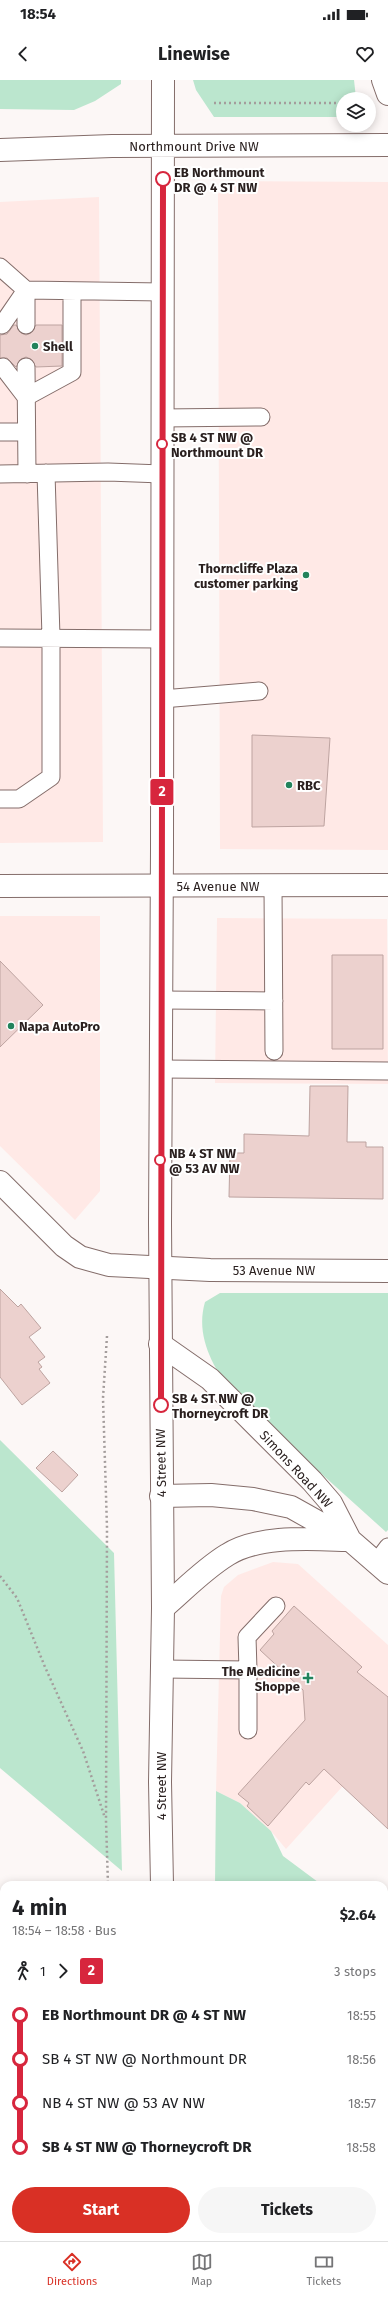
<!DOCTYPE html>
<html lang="en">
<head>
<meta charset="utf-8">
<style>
	:root { --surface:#fff; --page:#f6f6f6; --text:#202124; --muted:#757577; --line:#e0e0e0; --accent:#d93025 }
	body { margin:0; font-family:"Fira Sans",sans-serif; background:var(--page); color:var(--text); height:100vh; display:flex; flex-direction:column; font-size:15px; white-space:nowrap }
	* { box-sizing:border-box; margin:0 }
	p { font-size:13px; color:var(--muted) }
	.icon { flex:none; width:22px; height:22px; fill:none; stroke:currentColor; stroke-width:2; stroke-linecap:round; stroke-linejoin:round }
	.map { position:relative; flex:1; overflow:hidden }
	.details { position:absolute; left:0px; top:1801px; width:388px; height:360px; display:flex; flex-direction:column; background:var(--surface); border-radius:12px 12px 0 0; box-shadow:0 2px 10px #0003 }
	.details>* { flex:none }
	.badge { padding:0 8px; border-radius:3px; font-size:14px; line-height:26px }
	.tools { position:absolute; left:336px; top:12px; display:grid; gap:8px }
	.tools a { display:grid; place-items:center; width:40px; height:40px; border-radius:50%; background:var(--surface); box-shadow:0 2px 10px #0003; font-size:20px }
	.map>.badge { position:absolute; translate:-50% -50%; box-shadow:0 0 0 2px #fff }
	.legs { display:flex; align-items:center; gap:6px; height:44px; padding:0 12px; font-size:13px }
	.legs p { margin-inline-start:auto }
	.summary { display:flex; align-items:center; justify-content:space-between; height:68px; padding:0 12px }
	h1 { font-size:22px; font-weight:700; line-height:30px }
	.cta { display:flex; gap:8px; margin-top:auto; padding:8px 12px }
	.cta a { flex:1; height:46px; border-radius:24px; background:var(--accent); color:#fff; font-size:16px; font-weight:700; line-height:46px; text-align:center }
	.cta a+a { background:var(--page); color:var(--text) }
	ul { padding:0 12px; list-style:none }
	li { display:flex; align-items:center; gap:14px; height:44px; font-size:15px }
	li i { display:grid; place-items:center; width:6px; height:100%; margin:0 5px; background:currentColor }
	li i::after { content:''; width:10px; height:10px; margin:-5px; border:3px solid; border-radius:50%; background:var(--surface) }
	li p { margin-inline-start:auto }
	li:first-child i { background:linear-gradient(#0000 50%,currentColor 0) }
	li:last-child i { background:linear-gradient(currentColor 50%,#0000 0) }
	.status { display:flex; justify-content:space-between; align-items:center; height:28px; padding:0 20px; background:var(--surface); direction:ltr }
	.status svg { height:11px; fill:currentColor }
	header { display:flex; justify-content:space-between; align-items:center; height:52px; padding:0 12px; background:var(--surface); font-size:18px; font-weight:700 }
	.menu { display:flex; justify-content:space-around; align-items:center; height:56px; border-top:1px solid var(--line); background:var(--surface); font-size:11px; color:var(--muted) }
	.menu a { display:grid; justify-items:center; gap:2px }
	.menu .selected { color:var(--accent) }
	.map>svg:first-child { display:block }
	.built { fill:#ffe9e6 }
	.green { fill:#bbe6ce }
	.building { fill:#ecd1ce; stroke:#bda3a0 }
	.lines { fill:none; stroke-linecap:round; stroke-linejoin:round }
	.lane-casing { stroke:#846d6a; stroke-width:19 }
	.street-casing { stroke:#846d6a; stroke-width:24 }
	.secondary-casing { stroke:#846d6a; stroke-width:24 }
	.path { stroke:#a49d9c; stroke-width:2.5; stroke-dasharray:2 3; stroke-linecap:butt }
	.lane { stroke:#fff; stroke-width:17 }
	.street { stroke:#fff; stroke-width:22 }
	.secondary { stroke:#fff; stroke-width:22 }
	.line-1-casing { stroke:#fff; stroke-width:9 }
	.line-1 { stroke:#d7263d; stroke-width:6 }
	.stop-1-dot { fill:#fff; stroke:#d7263d; stroke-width:2 }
	.poi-dot { fill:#22835c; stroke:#fff; stroke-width:1.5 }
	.labels { text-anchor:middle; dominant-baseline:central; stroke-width:4; stroke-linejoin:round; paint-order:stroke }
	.street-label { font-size:13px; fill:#2a201f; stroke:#fff }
	.stop-label { font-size:13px; font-weight:bold; fill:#2a201f; stroke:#fff; text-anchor:start }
	.poi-label { font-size:13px; font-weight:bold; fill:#2a201f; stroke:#fff; text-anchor:start }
</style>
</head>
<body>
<div class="status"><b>18:54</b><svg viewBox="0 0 49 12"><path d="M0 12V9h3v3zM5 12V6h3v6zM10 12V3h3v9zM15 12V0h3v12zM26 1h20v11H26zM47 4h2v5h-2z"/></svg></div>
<header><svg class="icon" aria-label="back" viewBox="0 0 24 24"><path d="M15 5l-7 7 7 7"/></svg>Linewise<svg class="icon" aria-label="heart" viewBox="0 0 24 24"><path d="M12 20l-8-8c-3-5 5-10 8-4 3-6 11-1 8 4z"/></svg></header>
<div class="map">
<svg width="388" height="2161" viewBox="0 0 388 2161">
	<rect width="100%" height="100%" fill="#fcf7f6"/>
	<!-- built -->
	<path class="built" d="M229 101 388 102V770L220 769 218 114Z
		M99 117 103 762 0 763V122Z
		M0 836H100V1111L75 1140 0 1066Z
		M217 838 387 839 388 1004 215 1003Z
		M273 1482 298 1484 388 1565V1656L286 1769 271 1751 240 1723 216 1711 221 1516 224 1507 238 1495Z"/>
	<!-- green -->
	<path class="green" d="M0 0H121V4L95 21 74 30 0 29Z
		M193 0H354L356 18 343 19V36L336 37H214L196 10Z
		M220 1213H388V1450L386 1452 233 1314C213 1287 195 1256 205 1222Z
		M0 1360 114 1473 122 1791 0 1688Z
		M216 1711 240 1723 271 1751 283 1776 322 1805H215Z
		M384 1851 388 1854V1953L384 1951Z"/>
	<!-- building -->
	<path class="building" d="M14 245H16L21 253 26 255 31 253 36 245H62V286L36 287 31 279 26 277 21 279 16 287 7 278H0V255L7 254Z
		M252 655 330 658 324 746 252 747Z
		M332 875H383V969H332Z
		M0 881 43 925 0 967Z
		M310 1006H348L347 1062H366V1067H383V1119L229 1117 230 1073H244V1054L309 1056Z
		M0 1209 18 1227 21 1224 41 1248 29 1257 45 1277 38 1282 42 1287 39 1289 50 1303 22 1325 0 1297Z
		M53 1371 78 1395 62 1412 36 1388Z
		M294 1526 362 1587 357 1592 388 1617V1749L324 1689 309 1705 306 1702 268 1746 247 1726 249 1723 238 1714 305 1640 303 1610 260 1570 274 1554 272 1551Z"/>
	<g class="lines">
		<defs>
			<path id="lane" d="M0 187 26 210 163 212
				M26 210V245
				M2 245 26 210
				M3 287 26 317 72 292V211
				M26 287 27 394
				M162 338 261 337
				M0 352H26
				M0 394 108 392 162 394
				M0 558 161 559
				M162 619 259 611
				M0 719H19L51 697V557L46 393
				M273 806 274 971
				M161 920 274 921
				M161 989 388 991
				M376 1483 388 1467
				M162 1589 248 1590 247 1557 276 1526
				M248 1590V1650"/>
			<path id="street" d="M383 0 388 14
				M0 806 388 805
				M0 1102 64 1166 80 1177 109 1185 210 1190 388 1191
				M160 1264 210 1299 312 1401 331 1423 350 1460
				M161 1416 211 1415 253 1419 291 1427 350 1460 388 1493
				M163 1528C183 1511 204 1489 227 1475 258 1455 311 1459 346 1460
				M0 1917 4 1920
				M331 2157 338 2161"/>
			<path id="secondary" d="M0 70 112 66 388 65
				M162 1805 160 1702 163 1528 160 1143 162 769 163 0
				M157 2161V2157"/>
		</defs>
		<!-- lane casing -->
		<use href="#lane" class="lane-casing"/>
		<!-- street casing -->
		<use href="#street" class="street-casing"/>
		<!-- secondary casing -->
		<use href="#secondary" class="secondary-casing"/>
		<!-- path -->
		<path class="path" d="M214 23H343
			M107 1256 103 1318 107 1448 106 1741 108 1805
			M0 1496 17 1518 45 1587 83 1671 105 1738
			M384 1901 388 1904
			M112 2157V2161"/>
		<!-- lane -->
		<use href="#lane" class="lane"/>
		<!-- street -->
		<use href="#street" class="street"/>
		<!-- secondary -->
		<use href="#secondary" class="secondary"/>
	</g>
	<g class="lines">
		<defs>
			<path id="line-1" d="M161 1325 163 99"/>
		</defs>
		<!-- line-1 casing -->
		<use href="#line-1" class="line-1-casing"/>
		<!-- line-1 -->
		<use href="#line-1" class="line-1"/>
	</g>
	<!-- markers -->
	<g class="stop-1-dot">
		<circle cx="163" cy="99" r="7"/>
		<circle cx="162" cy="364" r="5"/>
		<circle cx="160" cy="1080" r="5"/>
		<circle cx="161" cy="1325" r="7"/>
	</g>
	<g class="poi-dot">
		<circle cx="35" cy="266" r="4"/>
		<circle cx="306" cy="495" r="4"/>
		<circle cx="289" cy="705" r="4"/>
		<circle cx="11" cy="946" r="4"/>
		<path d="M306 1592h4v4h4v4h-4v4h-4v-4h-4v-4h4z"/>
	</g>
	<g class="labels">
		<!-- street labels -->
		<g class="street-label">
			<text x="194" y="66">Northmount Drive NW</text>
			<text x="218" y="806">54 Avenue NW</text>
			<text x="274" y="1190">53 Avenue NW</text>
			<text transform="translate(161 1383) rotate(-91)">4 Street NW</text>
			<text transform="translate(296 1389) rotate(47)">Simons Road NW</text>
			<text transform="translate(161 1706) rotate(-90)">4 Street NW</text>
		</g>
		<!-- stop labels -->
		<g class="stop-label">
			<text x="174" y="92">EB Northmount<tspan x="174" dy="15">DR @ 4 ST NW</tspan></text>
			<text x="171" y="357">SB 4 ST NW @<tspan x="171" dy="15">Northmount DR</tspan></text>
			<text x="169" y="1073">NB 4 ST NW<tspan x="169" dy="15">@ 53 AV NW</tspan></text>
			<text x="172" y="1318">SB 4 ST NW @<tspan x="172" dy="15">Thorneycroft DR</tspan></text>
		</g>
		<!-- poi labels -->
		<g class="poi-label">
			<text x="43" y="266">Shell</text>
			<text x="298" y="488" text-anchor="end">Thorncliffe Plaza<tspan x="298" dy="15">customer parking</tspan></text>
			<text x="297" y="705">RBC</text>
			<text x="19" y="946">Napa AutoPro</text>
			<text x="300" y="1591" text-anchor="end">The Medicine<tspan x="300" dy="15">Shoppe</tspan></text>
		</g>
	</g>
</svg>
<div class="tools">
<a><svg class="icon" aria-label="layers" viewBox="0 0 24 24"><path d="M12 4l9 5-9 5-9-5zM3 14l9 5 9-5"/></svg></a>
</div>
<b class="badge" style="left:162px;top:712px;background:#d7263d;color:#fff">2</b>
<section class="details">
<div class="summary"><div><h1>4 min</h1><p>18:54 – 18:58 · Bus</p></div><b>$2.64</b></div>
<div class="legs"><svg class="icon" aria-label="walk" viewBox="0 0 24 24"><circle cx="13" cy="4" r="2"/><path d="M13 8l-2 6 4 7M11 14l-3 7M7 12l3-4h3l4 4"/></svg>1<svg class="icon" aria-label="forward" viewBox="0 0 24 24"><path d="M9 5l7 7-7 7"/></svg><b class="badge" style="background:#d7263d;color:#fff">2</b><p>3 stops</p></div>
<ul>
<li><i style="color:#d7263d"></i><b>EB Northmount DR @ 4 ST NW</b><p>18:55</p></li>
<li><i style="color:#d7263d"></i><span>SB 4 ST NW @ Northmount DR</span><p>18:56</p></li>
<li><i style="color:#d7263d"></i><span>NB 4 ST NW @ 53 AV NW</span><p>18:57</p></li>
<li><i style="color:#d7263d"></i><b>SB 4 ST NW @ Thorneycroft DR</b><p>18:58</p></li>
</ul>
<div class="cta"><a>Start</a><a>Tickets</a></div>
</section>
</div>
<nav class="menu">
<a class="selected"><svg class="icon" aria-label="directions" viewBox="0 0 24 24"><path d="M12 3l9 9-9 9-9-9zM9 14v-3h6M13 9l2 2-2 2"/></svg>Directions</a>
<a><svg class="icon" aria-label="map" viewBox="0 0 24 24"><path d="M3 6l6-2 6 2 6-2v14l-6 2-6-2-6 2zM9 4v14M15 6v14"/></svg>Map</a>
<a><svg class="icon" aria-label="tickets" viewBox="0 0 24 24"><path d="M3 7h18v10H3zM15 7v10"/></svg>Tickets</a>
</nav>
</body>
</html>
